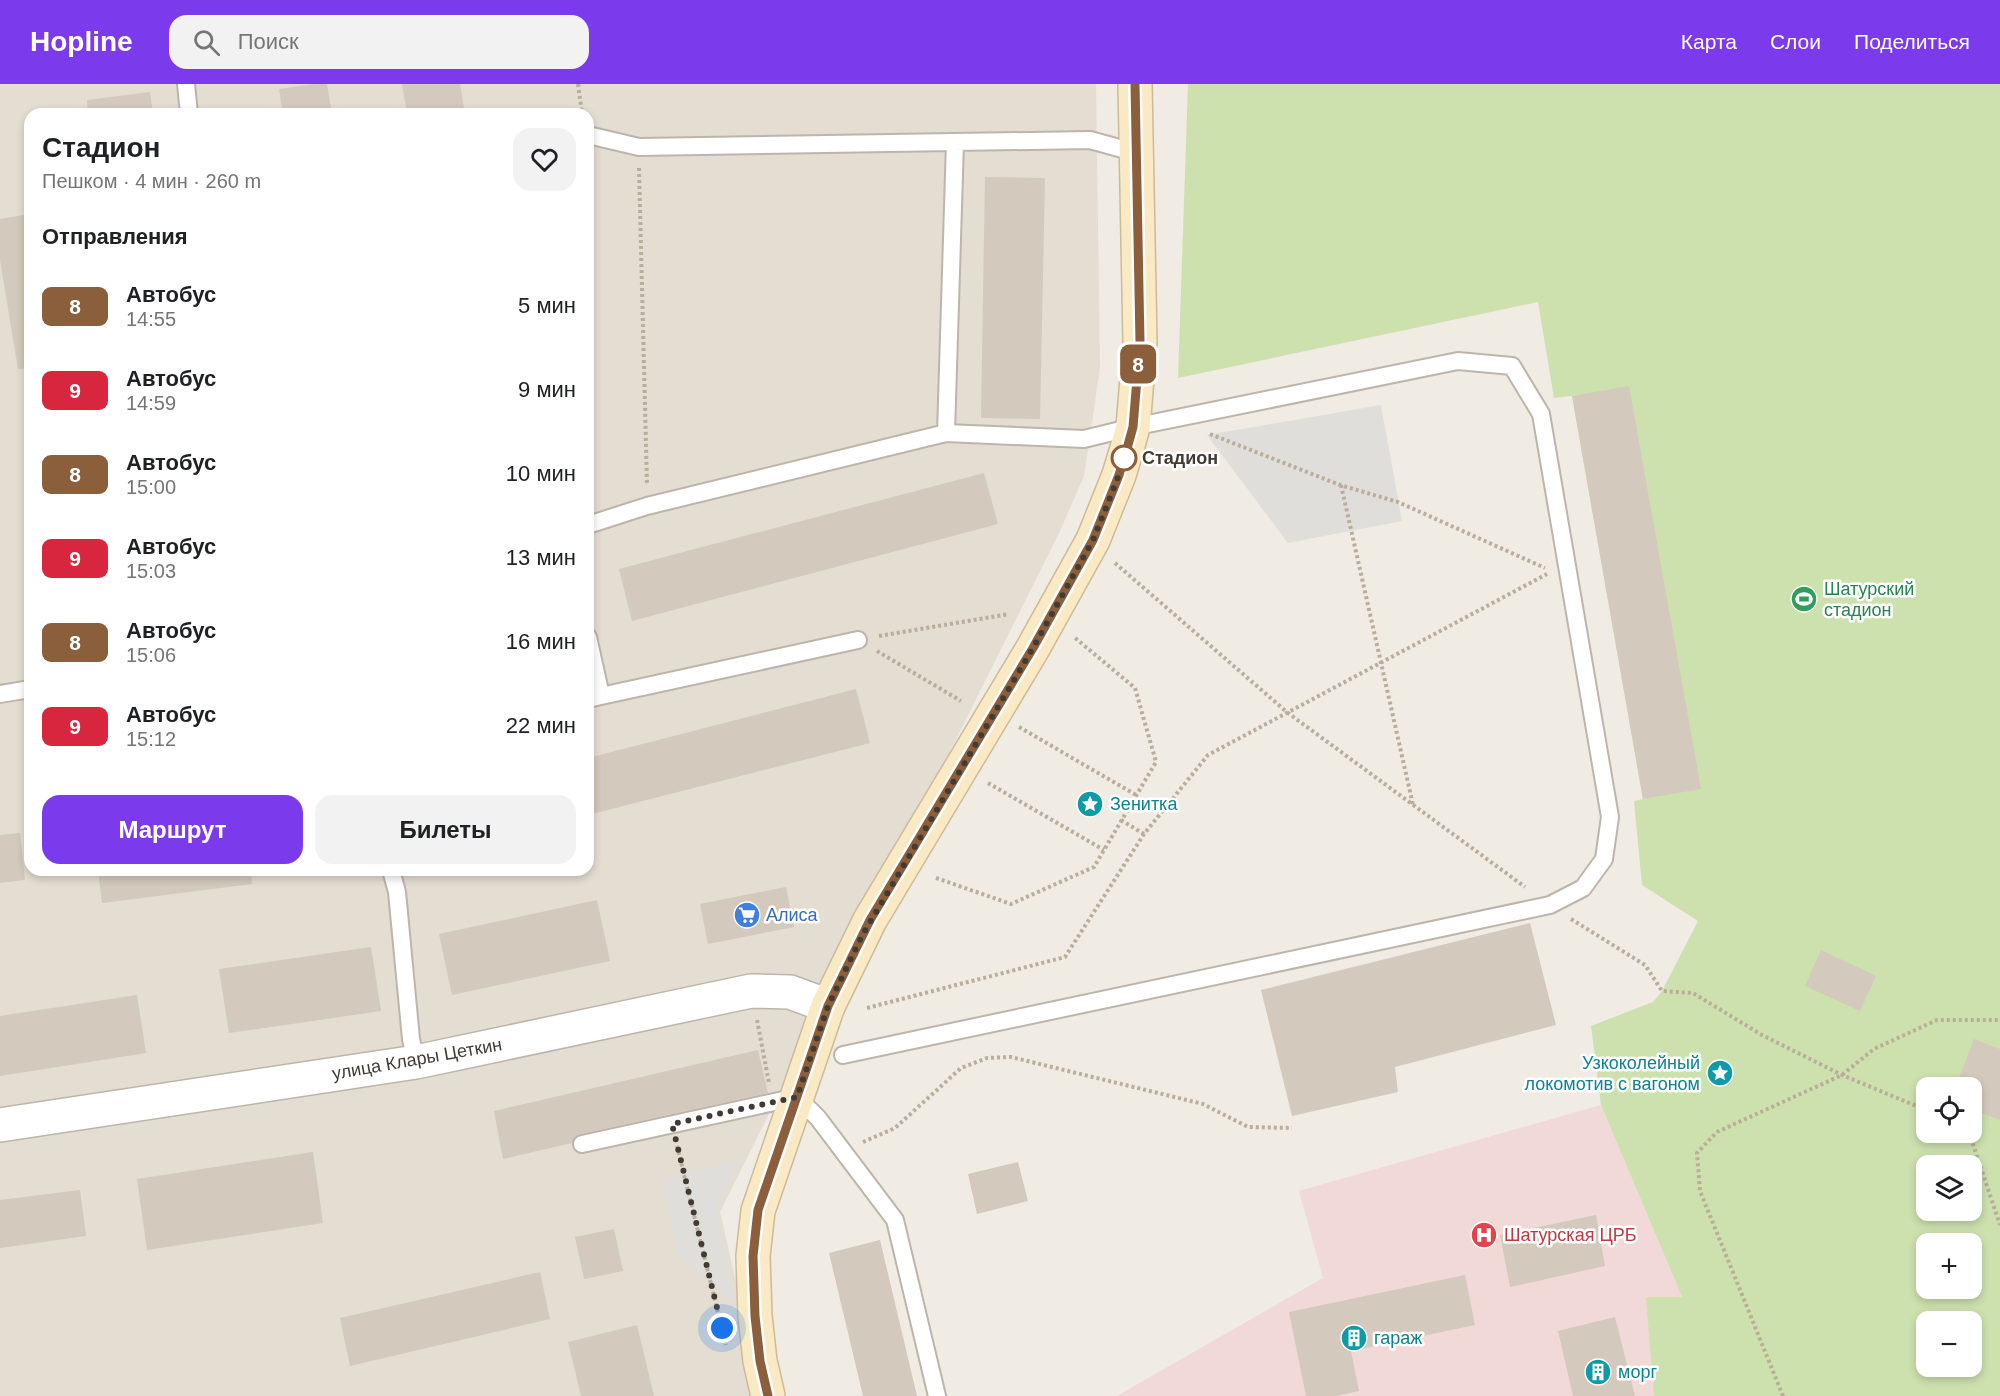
<!DOCTYPE html>
<html lang="ru">
<head>
<meta charset="utf-8">
<style>
	:root { --surface:#fff; --page:#f2f2f2; --text:#202124; --muted:#757577; --accent:#7c3aed }
	body { margin:0; font-family:Helvetica,sans-serif; background:var(--page); color:var(--text); height:100vh; display:flex; flex-direction:column; font-size:22px; white-space:nowrap }
	* { box-sizing:border-box; margin:0 }
	p { font-size:20px; color:var(--muted) }
	.icon { flex:none; width:33px; height:33px; fill:none; stroke:currentColor; stroke-width:2; stroke-linecap:round; stroke-linejoin:round }
	.map { position:relative; flex:1; overflow:hidden }
	.details { position:absolute; left:24px; top:24px; width:570px; height:768px; display:flex; flex-direction:column; background:var(--surface); border-radius:18px; box-shadow:0 3px 9px #0003 }
	.details>* { flex:none }
	.badge { padding:0 12px; border-radius:9px; font-size:21px; line-height:39px }
	.controls { position:absolute; left:1916px; top:993px; display:grid; gap:12px }
	.controls a { display:grid; place-items:center; width:66px; height:66px; border-radius:12px; background:var(--surface); box-shadow:0 3px 9px #0003; font-size:30px }
	.you { position:absolute; width:30px; height:30px; margin:-15px; border:4px solid #fff; border-radius:50%; background:#1a73e8; box-shadow:0 0 0 9px #1a73e833 }
	.map>.badge { position:absolute; translate:-50% -50%; box-shadow:0 0 0 3px #fff }
	h2 { padding:0 18px; font-size:22px; line-height:54px }
	.round { display:grid; place-items:center; flex:none; width:63px; height:63px; border-radius:18px; background:var(--page) }
	.head { display:flex; align-items:center; justify-content:space-between; height:102px; padding:0 18px }
	h1 { font-size:28px; font-weight:700; line-height:45px }
	.cta { display:flex; gap:12px; margin-top:auto; padding:12px 18px }
	.cta a { flex:1; height:69px; border-radius:18px; background:var(--accent); color:#fff; font-size:24px; font-weight:700; line-height:69px; text-align:center }
	.cta a+a { background:var(--page); color:var(--text) }
	ul { padding:0; list-style:none }
	li { display:flex; align-items:center; gap:18px; height:84px; padding:0 18px }
	li div { flex:1 }
	li b { display:block; font-size:22px }
	li em { font-style:normal }
	li .badge { min-width:66px; font-weight:700; text-align:center }
	header { display:flex; align-items:center; gap:36px; box-sizing:border-box; height:84px; padding:0 30px; background:var(--accent); color:#fff }
	header strong { font-size:28px }
	nav { display:flex; gap:33px; margin-inline-start:auto; font-size:21px }
	.search { width:420px; height:54px; background:var(--page); display:flex; align-items:center; gap:15px; box-sizing:border-box; padding:0 21px; border-radius:18px; color:var(--muted); font-size:22px }
	.map>svg:first-child { display:block }
	.residential { fill:#e3ddd2; fill-rule:evenodd }
	.medical { fill:#f0d9d7 }
	.green { fill:#cde1af; fill-rule:evenodd }
	.parking { fill:#e0dedb }
	.building { fill:#d3c9bd }
	.lines { fill:none; stroke-linecap:round; stroke-linejoin:round }
	.lane-casing { stroke:#bdb5aa; stroke-width:20 }
	.street-casing { stroke:#bdb5aa; stroke-width:36 }
	.secondary-casing { stroke:#ccbb96; stroke-width:36 }
	.path { stroke:#baad99; stroke-width:4; stroke-dasharray:3 3; stroke-linecap:butt }
	.lane { stroke:#fff; stroke-width:16 }
	.street { stroke:#fff; stroke-width:33 }
	.secondary { stroke:#f9e9c4; stroke-width:33 }
	.line-casing { stroke:#fff; stroke-width:14 }
	.line { stroke:#8b5e3c; stroke-width:9 }
	.walk { stroke:#413b34; stroke-width:6; stroke-dasharray:0 10.8 }
	.stop-dot { fill:#fff; stroke:#8b5e3c; stroke-width:3 }
	.labels { text-anchor:middle; dominant-baseline:central; stroke-width:5; stroke-linejoin:round; paint-order:stroke }
	.stop-label { font-size:18px; font-weight:bold; fill:#413b34; stroke:#fff; text-anchor:start }
	.leisure-label { font-size:18px; fill:#27864d; stroke:#fff; text-anchor:start }
	.culture-label { font-size:18px; fill:#0d838f; stroke:#fff; text-anchor:start }
	.shop-label { font-size:18px; fill:#366cbe; stroke:#fff; text-anchor:start }
	.street-label { font-size:18px; fill:#413b34; stroke:#fff }
	.health-label { font-size:18px; fill:#be3a42; stroke:#fff; text-anchor:start }
</style>
</head>
<body>
<header>
<strong>Hopline</strong>
<div class="search"><svg class="icon" aria-label="search" viewBox="0 0 24 24"><circle cx="10" cy="10" r="6"/><path d="M15 15l6 6"/></svg>Поиск</div>
<nav><a>Карта</a><a>Слои</a><a>Поделиться</a></nav>
</header>
<div class="map">
<svg width="2000" height="1312" viewBox="0 0 2000 1312">
	<rect width="100%" height="100%" fill="#f0ebe3"/>
	<!-- residential -->
	<path class="residential" d="M0 0H1096L1100 284 1084 392 1060 447 720 1128 762 1312H0ZM30 30H588V786H30Z"/>
	<!-- medical -->
	<path class="medical" d="M1601 1021 1724 1312H1117L1323 1194 1299 1107Z"/>
	<!-- green -->
	<path class="green" d="M1188 0H2000V1312H1654L1646 1213H1682L1601 1021 1591 942 1653 918 1662 907 1698 837 1642 801 1634 717 1643 715 1572 312 1554 314 1538 218 1178 294ZM1926 1004H1971V1048H1926ZM1926 1082H1971V1126H1926ZM1926 1160H1971V1204H1926ZM1926 1238H1971V1282H1926Z"/>
	<!-- parking -->
	<path class="parking" d="M1381 321 1402 437 1288 459 1207 351Z
		M740 1076 715 1125 737 1221 679 1173 663 1096Z"/>
	<!-- building -->
	<path class="building" d="M314 0H327L332 30H283L279 5Z
		M402 0H460L465 30H407Z
		M150 8 153 30H88L87 16Z
		M985 93 1045 94 1040 335 981 334Z
		M30 130V284L18 285 0 176V135Z
		M1629 302 1701 705 1643 715 1572 312Z
		M984 389 998 440 632 537 619 485Z
		M856 605 870 659 588 731V674Z
		M20 749 25 796 0 799V751Z
		M98 786H251L252 800 102 819Z
		M786 803 794 843 708 860 700 820Z
		M597 816 610 877 452 911 439 850Z
		M1530 839 1556 941 1395 983 1398 1008 1292 1032 1261 906Z
		M371 863 381 927 229 949 219 885Z
		M1821 866 1876 892 1860 927 1805 902Z
		M137 911 146 969 0 992V932Z
		M1974 955 2000 965V1036L1971 1025V1004H1955Z
		M758 966 768 1009 580 1050 575 1053 572 1059 503 1075 494 1027Z
		M313 1068 323 1139 147 1166 137 1095Z
		M1018 1078 1028 1117 977 1130 968 1090Z
		M80 1106 86 1152 0 1164V1116Z
		M1596 1131 1605 1182 1510 1203 1500 1151Z
		M614 1145 623 1187 584 1195 575 1153Z
		M880 1156 917 1312H863L829 1169Z
		M540 1188 550 1235 350 1282 340 1234Z
		M1465 1191 1475 1241 1351 1267 1359 1307 1336 1312H1306L1289 1228Z
		M1615 1233 1635 1312H1573L1558 1247Z
		M637 1241 654 1312H581L568 1258Z"/>
	<g class="lines">
		<defs>
			<path id="lane" d="M186 0 189 30
				M588 51 639 63 1090 56 1137 69
				M588 441 647 422 946 349
				M588 553 601 612 588 615
				M0 610 30 605
				M601 612 858 556
				M391 786 397 808 411 955 416 978
				M843 971 1550 821 1583 804 1604 775 1610 733 1541 330 1512 282 1458 277 1133 343 1084 355 946 349 955 58
				M582 1060 797 1013 818 1034 895 1136 937 1312"/>
			<path id="street" d="M0 1041 416 978 751 907 790 908 828 922"/>
			<path id="secondary" d="M768 1312 760 1277 755 1232 753 1172 758 1127 828 922 870 836 1033 564 1093 456 1119 391 1128 361 1133 343 1140 258 1135 0"/>
		</defs>
		<!-- lane casing -->
		<use href="#lane" class="lane-casing"/>
		<!-- street casing -->
		<use href="#street" class="street-casing"/>
		<!-- secondary casing -->
		<use href="#secondary" class="secondary-casing"/>
		<!-- path -->
		<path class="path" d="M578 0 582 30
			M639 84 647 401
			M1210 350 1340 401 1398 418 1545 484
			M1341 401 1413 721
			M1115 479 1288 629 1525 803
			M879 552 1009 530
			M877 567 961 617
			M1019 643 1136 711
			M988 699 1104 766
			M1121 736 1144 750
			M936 794 1011 820 1094 783 1156 678 1135 604 1074 553
			M1571 835 1645 881 1662 907 1693 909 1762 951 1842 991 1926 1026
			M867 924 1065 873 1144 750 1208 671 1547 490
			M757 936 769 999
			M1969 1048 2000 1141
			M863 1058 895 1044 961 984 987 974 1011 973 1203 1020 1248 1043 1292 1044
			M677 1062 726 1261
			M1783 1312 1700 1107 1697 1069 1717 1048 1842 991 1874 965 1937 936H2000"/>
		<!-- lane -->
		<use href="#lane" class="lane"/>
		<!-- street -->
		<use href="#street" class="street"/>
		<!-- secondary -->
		<use href="#secondary" class="secondary"/>
	</g>
	<g class="lines">
		<defs>
			<path id="line" d="M768 1312 760 1277 755 1232 753 1172 758 1126 828 922 870 836 1033 564 1093 456 1119 391 1128 361 1133 343 1140 258 1135 0"/>
		</defs>
		<!-- line casing -->
		<use href="#line" class="line-casing"/>
		<!-- line -->
		<use href="#line" class="line"/>
		<!-- walk -->
		<path class="walk" d="M722 1244 672 1040 797 1013 828 922 863 850 1033 564 1093 456 1119 391 1124 374"/>
	</g>
	<!-- icons -->
	<defs>
		<symbol id="stadium-disc" viewBox="-11 -11 22 22"><circle r="9.5" fill="#2e9e5b" stroke="#fff"/><path d="M0-5a6.5 5 0 1 0 0 10a6.5 5 0 1 0 0-10ZM-3.5-1.8h7v3.6h-7Z" fill="#fff"/></symbol>
		<symbol id="sight-disc" viewBox="-11 -11 22 22"><circle r="9.5" fill="#0f9aa8" stroke="#fff"/><path d="M0-6L1.8-2.2L6-1.7L2.9 1.2L3.7 5.4L0 3.3L-3.7 5.4L-2.9 1.2L-6-1.7L-1.8-2.2Z" fill="#fff"/></symbol>
		<symbol id="supermarket-disc" viewBox="-11 -11 22 22"><circle r="9.5" fill="#3f7fe0" stroke="#fff"/><path d="M-6-5.5h2.5l.6 2H6L4.5 2H-2.5L-4.4-4H-6ZM-1.5 3.2a1.3 1.3 0 1 0 .1 0ZM3 3.2a1.3 1.3 0 1 0 .1 0Z" fill="#fff"/></symbol>
		<symbol id="hospital-disc" viewBox="-11 -11 22 22"><circle r="9.5" fill="#e0444e" stroke="#fff"/><path d="M-5-5h3v3.5h4V-5h3V5h-3V1.5h-4V5h-3Z" fill="#fff"/></symbol>
		<symbol id="building-disc" viewBox="-11 -11 22 22"><circle r="9.5" fill="#0f9aa8" stroke="#fff"/><path d="M-4-6H4V6H1V3H-1V6H-4ZM-2.5-4.3h1.7v1.8h-1.7ZM.8-4.3h1.7v1.8H.8ZM-2.5-1h1.7V.8h-1.7ZM.8-1h1.7V.8H.8Z" fill="#fff"/></symbol>
	</defs>
	<g fill-rule="evenodd">
		<use href="#stadium-disc" x="1789" y="500" width="30" height="30"/>
		<use href="#sight-disc" x="1075" y="705" width="30" height="30"/>
		<use href="#supermarket-disc" x="732" y="816" width="30" height="30"/>
		<use href="#sight-disc" x="1705" y="974" width="30" height="30"/>
		<use href="#hospital-disc" x="1469" y="1136" width="30" height="30"/>
		<use href="#building-disc" x="1339" y="1239" width="30" height="30"/>
		<use href="#building-disc" x="1583" y="1273" width="30" height="30"/>
	</g>
	<!-- markers -->
	<circle class="stop-dot" cx="1124" cy="374" r="12"/>
	<g class="labels">
		<!-- stop labels -->
		<g class="stop-label">
			<text x="1142" y="374">Стадион</text>
		</g>
		<!-- leisure labels -->
		<g class="leisure-label">
			<text x="1824" y="505">Шатурский<tspan x="1824" dy="21">стадион</tspan></text>
		</g>
		<!-- culture labels -->
		<g class="culture-label">
			<text x="1110" y="720">Зенитка</text>
			<text x="1700" y="979" text-anchor="end">Узкоколейный<tspan x="1700" dy="21">локомотив с вагоном</tspan></text>
			<text x="1374" y="1254">гараж</text>
			<text x="1618" y="1288">морг</text>
		</g>
		<!-- shop labels -->
		<g class="shop-label">
			<text x="766" y="831">Алиса</text>
		</g>
		<!-- street labels -->
		<g class="street-label">
			<text transform="translate(417 975) rotate(-10)">улица Клары Цеткин</text>
		</g>
		<!-- health labels -->
		<g class="health-label">
			<text x="1504" y="1151">Шатурская ЦРБ</text>
		</g>
	</g>
</svg>
<div class="controls">
<a><svg class="icon" aria-label="locate" viewBox="0 0 24 24"><circle cx="12" cy="12" r="6"/><path d="M12 2v4M12 18v4M2 12h4M18 12h4"/></svg></a>
<a><svg class="icon" aria-label="layers" viewBox="0 0 24 24"><path d="M12 4l9 5-9 5-9-5zM3 14l9 5 9-5"/></svg></a>
<a>+</a>
<a>−</a>
</div>
<div class="you" style="left:722px;top:1244px"></div>
<b class="badge" style="left:1138px;top:280px;background:#8b5e3c;color:#fff">8</b>
<section class="details">
<div class="head"><div><h1>Стадион</h1><p>Пешком · 4 мин · 260 m</p></div><a class="round"><svg class="icon" aria-label="heart" viewBox="0 0 24 24"><path d="M12 20l-8-8c-3-5 5-10 8-4 3-6 11-1 8 4z"/></svg></a></div>
<h2>Отправления</h2>
<ul>
<li><span class="badge" style="background:#8b5e3c;color:#fff">8</span><div><b>Автобус</b><p>14:55</p></div><em>5 мин</em></li>
<li><span class="badge" style="background:#d7263d;color:#fff">9</span><div><b>Автобус</b><p>14:59</p></div><em>9 мин</em></li>
<li><span class="badge" style="background:#8b5e3c;color:#fff">8</span><div><b>Автобус</b><p>15:00</p></div><em>10 мин</em></li>
<li><span class="badge" style="background:#d7263d;color:#fff">9</span><div><b>Автобус</b><p>15:03</p></div><em>13 мин</em></li>
<li><span class="badge" style="background:#8b5e3c;color:#fff">8</span><div><b>Автобус</b><p>15:06</p></div><em>16 мин</em></li>
<li><span class="badge" style="background:#d7263d;color:#fff">9</span><div><b>Автобус</b><p>15:12</p></div><em>22 мин</em></li>
</ul>
<div class="cta"><a>Маршрут</a><a>Билеты</a></div>
</section>
</div>
</body>
</html>
